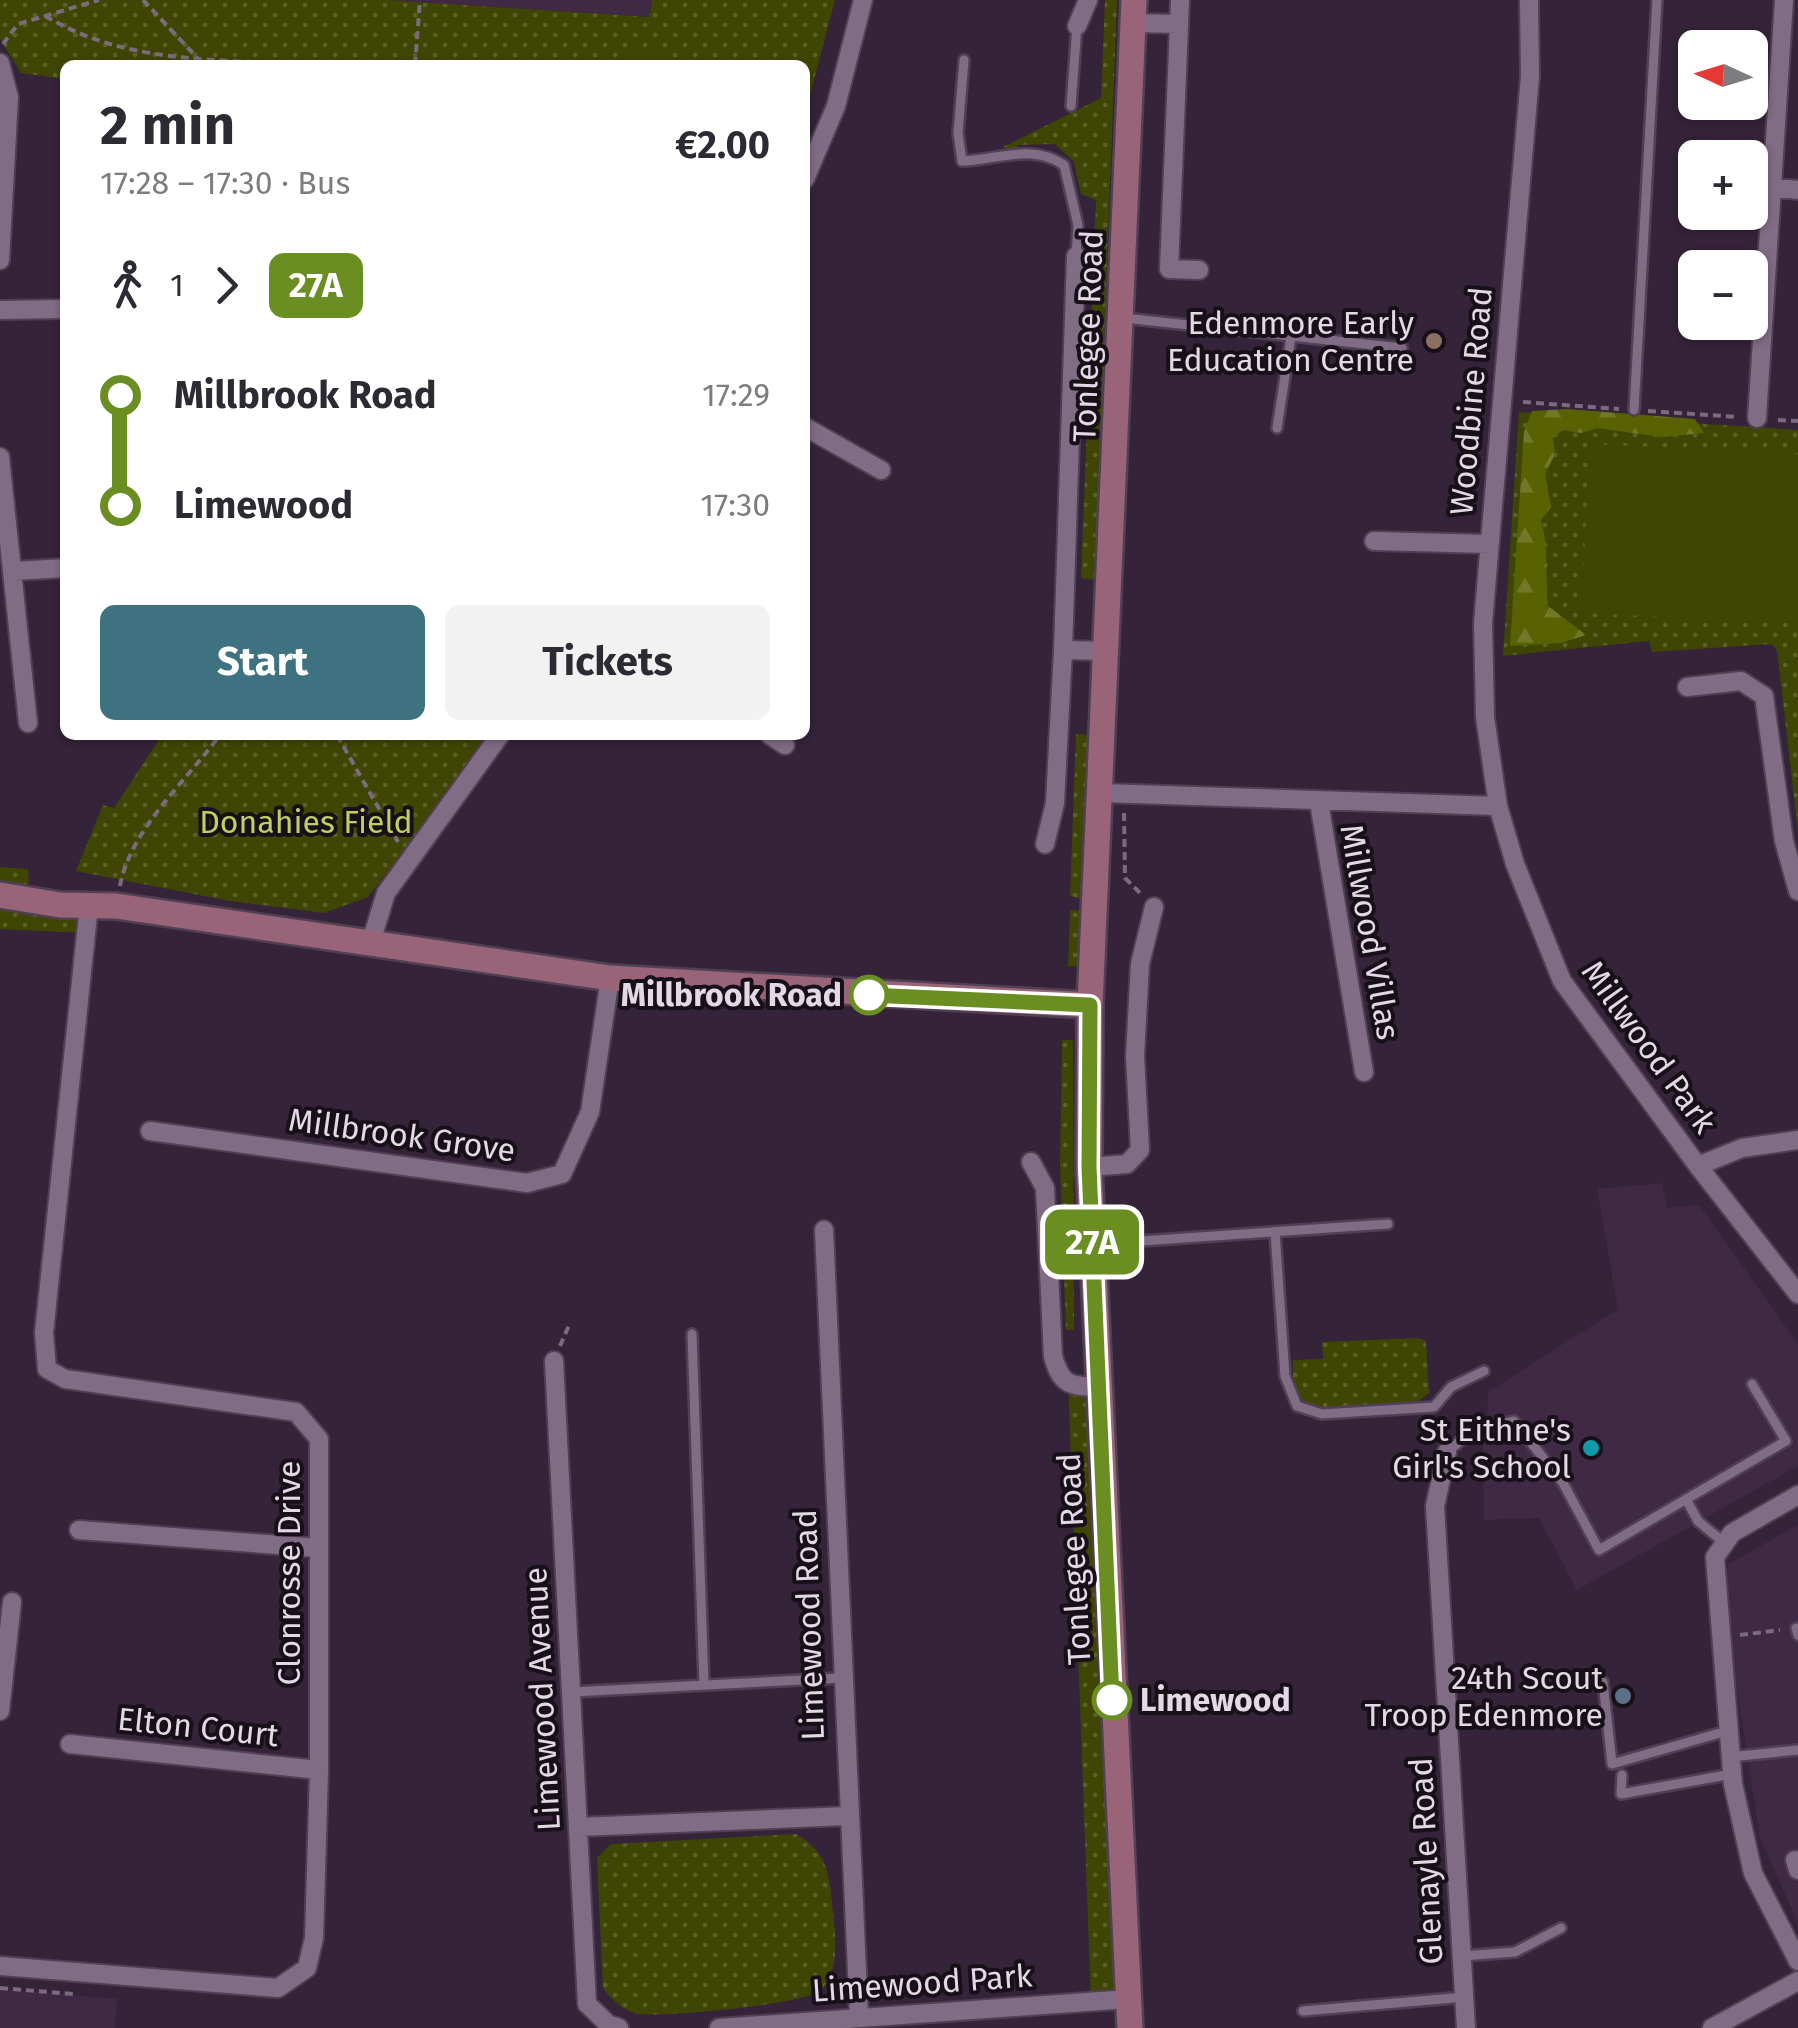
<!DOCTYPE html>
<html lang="en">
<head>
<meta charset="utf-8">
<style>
	:root { --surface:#fff; --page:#f2f2f3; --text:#2b2b33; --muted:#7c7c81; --accent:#3e7281 }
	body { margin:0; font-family:"Fira Sans",sans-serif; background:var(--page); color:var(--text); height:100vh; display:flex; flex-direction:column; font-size:38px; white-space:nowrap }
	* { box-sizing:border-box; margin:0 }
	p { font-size:32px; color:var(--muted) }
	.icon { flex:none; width:55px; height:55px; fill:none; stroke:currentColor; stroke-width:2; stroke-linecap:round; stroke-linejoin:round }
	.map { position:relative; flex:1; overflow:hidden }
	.sheet { position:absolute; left:60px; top:60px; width:750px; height:680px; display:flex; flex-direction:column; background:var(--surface); border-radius:15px; box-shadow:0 2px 8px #0004 }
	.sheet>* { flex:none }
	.badge { padding:0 20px; border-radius:15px; font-size:35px; line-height:65px }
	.needle { width:65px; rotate:274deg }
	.controls { position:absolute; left:1678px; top:30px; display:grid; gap:20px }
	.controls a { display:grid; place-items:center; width:90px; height:90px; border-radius:15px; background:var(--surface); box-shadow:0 2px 8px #0004; font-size:50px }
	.map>.badge { position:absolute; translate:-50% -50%; box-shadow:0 0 0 5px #fff }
	.legs { display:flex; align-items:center; gap:15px; height:110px; padding:0 40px; font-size:32px }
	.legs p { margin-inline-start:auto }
	.headline { display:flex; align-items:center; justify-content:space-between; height:170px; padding:0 40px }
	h1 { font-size:55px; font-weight:700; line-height:75px }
	.action { display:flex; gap:20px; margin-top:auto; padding:20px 40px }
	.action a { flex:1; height:115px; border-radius:15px; background:var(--accent); color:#fff; font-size:40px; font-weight:700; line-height:115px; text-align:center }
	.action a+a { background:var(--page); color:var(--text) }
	ul { padding:0 40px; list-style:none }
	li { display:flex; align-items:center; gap:35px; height:110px; font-size:38px }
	li i { display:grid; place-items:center; width:15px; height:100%; margin:0 12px; background:currentColor }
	li i::after { content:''; width:25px; height:25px; margin:-12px; border:8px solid; border-radius:50%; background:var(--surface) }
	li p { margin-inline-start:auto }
	li:first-child i { background:linear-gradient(#0000 50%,currentColor 0) }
	li:last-child i { background:linear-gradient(currentColor 50%,#0000 0) }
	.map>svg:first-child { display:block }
	.built { fill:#402944 }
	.grass { fill:url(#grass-dots) }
	.forest { fill:url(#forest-firs) }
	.garden { fill:#3f4603 }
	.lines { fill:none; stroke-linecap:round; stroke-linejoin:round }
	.lane-casing { stroke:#504053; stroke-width:14 }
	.street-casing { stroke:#504053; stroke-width:22 }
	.secondary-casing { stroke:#504053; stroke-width:30 }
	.path { stroke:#7a6b7e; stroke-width:4; stroke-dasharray:8 5; stroke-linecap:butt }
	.lane { stroke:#816c85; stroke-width:9 }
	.street { stroke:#816c85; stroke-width:18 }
	.secondary { stroke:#996478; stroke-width:25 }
	.line-1-casing { stroke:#fff; stroke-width:22 }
	.line-1 { stroke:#6b8e23; stroke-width:15 }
	.education-dot { fill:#8d6e63; stroke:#181019; stroke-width:4 }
	.stop-1-dot { fill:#fff; stroke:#6b8e23; stroke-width:5 }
	.culture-dot { fill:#0f9aa8; stroke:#181019; stroke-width:4 }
	.service-dot { fill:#5c6f8a; stroke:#181019; stroke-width:4 }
	.labels { text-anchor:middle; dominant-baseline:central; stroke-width:8; stroke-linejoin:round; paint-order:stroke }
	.poi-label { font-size:32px; fill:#e4d8e6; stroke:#181019; text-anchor:end }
	.street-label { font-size:32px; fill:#e4d8e6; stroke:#181019 }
	.park-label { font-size:32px; fill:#c0cf60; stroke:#181019 }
	.stop-label { font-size:32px; font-weight:bold; fill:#e4d8e6; stroke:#181019; text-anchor:end }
</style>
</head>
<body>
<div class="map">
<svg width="1798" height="2028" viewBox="0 0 1798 2028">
	<defs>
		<pattern id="grass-dots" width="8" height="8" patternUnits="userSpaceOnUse" patternTransform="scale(2.5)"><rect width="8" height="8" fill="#3f4603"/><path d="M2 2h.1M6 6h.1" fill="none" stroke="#5b6028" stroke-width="1.8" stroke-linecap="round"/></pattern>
		<pattern id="forest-firs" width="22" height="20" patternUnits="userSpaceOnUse" patternTransform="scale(2.5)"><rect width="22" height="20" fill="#596202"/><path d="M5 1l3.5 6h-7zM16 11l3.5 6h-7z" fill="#717827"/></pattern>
	</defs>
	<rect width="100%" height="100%" fill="#352339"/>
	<!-- built -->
	<path class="built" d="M387 0H652L649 17Z
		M1662 1183 1667 1208 1699 1205 1798 1344V1466L1577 1590 1539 1518 1484 1520 1483 1442 1474 1439 1456 1416 1487 1417 1488 1392 1618 1309 1597 1189Z
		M1798 1525V1923L1760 1838 1727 1624 1728 1564Z
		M0 1989 117 1999 115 2028H0Z"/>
	<!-- grass -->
	<path class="grass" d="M0 0H387L649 17 652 0H835L805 114V65H65V79L21 73 0 39Z
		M1105 0H1117L1095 580 1081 578 1096 200 1081 194 1074 162 1055 144 1019 145 1011 150 1003 147 1101 98Z
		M1519 412 1798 430V831L1777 650 1771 644 1652 652 1649 641 1503 656Z
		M1076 734 1091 735 1083 899 1070 896Z
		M162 735H493L368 897 324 913 230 901 76 871 103 805 114 808Z
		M0 867 28 869 29 883 17 889 0 888Z
		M0 892 89 905 85 933 0 929Z
		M1070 910 1094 912 1092 967 1068 966Z
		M1062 1040H1073L1074 1330H1066L1060 1165Z
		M1418 1338 1426 1341 1429 1393 1419 1401C1393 1403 1307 1420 1296 1392 1292 1383 1293 1370 1293 1360L1323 1359 1322 1342Z
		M1068 1380 1098 1391 1127 1999 1091 2001Z
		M796 1834C826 1852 829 1871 832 1903 835 1928 842 1974 819 1991 801 2005 665 2017 639 2014 625 2012 611 1999 603 1988L597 1858 611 1844Z"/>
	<!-- forest -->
	<path class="forest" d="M1567 409 1695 419 1704 433 1662 437 1597 428 1581 433 1563 430 1553 438 1555 454 1545 474 1551 507 1541 520C1549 547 1545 577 1548 606L1586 635 1561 643 1510 646 1524 432 1532 411Z"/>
	<!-- garden -->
	<path class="garden" d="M635 44 687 65H626Z
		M1590 444 1798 454V623L1581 613Z"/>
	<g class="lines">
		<defs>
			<path id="lane" d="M964 60 958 133 962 161C998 160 1030 143 1064 165L1078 225 1076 256
				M1071 106 1077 26
				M1124 318 1402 348
				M1634 410 1657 0
				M1277 428 1291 337
				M1275 1232 1285 1376 1297 1406 1322 1414 1434 1407 1451 1387 1484 1371
				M1097 1244 1388 1224
				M692 1334 704 1685
				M1447 1452 1472 1431 1514 1421 1563 1483 1599 1550 1786 1441 1752 1384
				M1686 1499 1698 1521 1722 1541
				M1796 1628 1798 1635
				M1603 1682 1612 1764 1727 1731
				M572 1692 840 1678
				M1730 1757 1798 1750
				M1622 1775 1621 1794 1732 1774
				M1462 1956 1515 1952 1561 1928
				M1303 2011 1465 1997"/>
			<path id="street" d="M1180 0 1169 269 1199 270
				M1529 0 1530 76 1483 623 1485 717 1498 806 1515 864 1562 981 1698 1166 1742 1148 1798 1140
				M1134 23 1179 24
				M1077 26 1088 0
				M0 63 9 97 0 260
				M805 179 836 106 863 0
				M1771 187 1798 190
				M0 310 65 309
				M1757 418 1784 0
				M805 427 881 470
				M0 457 28 723
				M1374 541 1489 544
				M14 571 65 568
				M1063 650 1108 651
				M1687 687 1741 681 1764 696 1784 841 1798 891
				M770 735 785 745
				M1103 793 1498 806
				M1319 802 1364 1072
				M1045 844 1055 803 1063 650 1076 256
				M370 945 386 893 500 735
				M150 1131 527 1183 562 1174 590 1112 610 978
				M1031 1162 1045 1188 1053 1356C1061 1385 1069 1386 1098 1387
				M1698 1166 1798 1294
				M1089 1167 1127 1164 1140 1150 1135 1056 1140 964 1154 907
				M824 1230 859 2017
				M554 1361 587 2004 608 2024 619 2028
				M1447 1452 1435 1506 1466 2028
				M1798 1495 1732 1533 1715 1557 1733 1784 1753 1873 1798 1961
				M79 1530 319 1548
				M0 1711 12 1602
				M70 1744 319 1770
				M578 1827 847 1816
				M1795 1860 1798 1870
				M0 1966 278 1988 307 1968 314 1938 319 1770V1439L296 1412 65 1379 47 1369 44 1333 89 905
				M719 2028 1129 1999
				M1712 2028 1798 1981"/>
			<path id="secondary" d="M0 895 60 905 116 906 610 978 1090 1005
				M1130 2028 1089 1167 1090 1005 1134 0"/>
		</defs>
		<!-- lane casing -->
		<use href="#lane" class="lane-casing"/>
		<!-- street casing -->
		<use href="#street" class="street-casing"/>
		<!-- secondary casing -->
		<use href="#secondary" class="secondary-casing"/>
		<!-- path -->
		<path class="path" d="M143 0 204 65
			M45 16C129 65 212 58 307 65
			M3 44 18 24 99 0
			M415 65 420 0
			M1523 402 1619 409
			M1648 411 1738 417
			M1778 420 1798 421
			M337 735 398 842
			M1124 813 1125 878 1140 893
			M120 886C130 830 187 780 220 735
			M560 1346 570 1323
			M1740 1635 1780 1630
			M0 1988 73 1994"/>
		<!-- lane -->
		<use href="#lane" class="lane"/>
		<!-- street -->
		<use href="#street" class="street"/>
		<!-- secondary -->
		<use href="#secondary" class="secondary"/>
	</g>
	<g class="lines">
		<defs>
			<path id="line-1" d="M869 995 1090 1005 1089 1167 1112 1700"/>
		</defs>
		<!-- line-1 casing -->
		<use href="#line-1" class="line-1-casing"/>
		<!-- line-1 -->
		<use href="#line-1" class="line-1"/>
	</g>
	<!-- markers -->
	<circle class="education-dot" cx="1434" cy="341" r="10"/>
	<g class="stop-1-dot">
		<circle cx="869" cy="995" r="18"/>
		<circle cx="1112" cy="1700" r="18"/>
	</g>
	<circle class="culture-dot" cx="1591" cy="1448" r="10"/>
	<circle class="service-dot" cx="1623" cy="1696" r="10"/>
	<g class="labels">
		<!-- poi labels -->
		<g class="poi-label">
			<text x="1414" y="323">Edenmore Early<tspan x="1414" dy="37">Education Centre</tspan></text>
			<text x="1571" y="1430">St Eithne's<tspan x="1571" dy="37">Girl's School</tspan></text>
			<text x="1603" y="1678">24th Scout<tspan x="1603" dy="37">Troop Edenmore</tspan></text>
		</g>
		<!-- street labels -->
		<g class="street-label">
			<text transform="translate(1088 336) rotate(-88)">Tonlegee Road</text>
			<text transform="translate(1471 401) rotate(-85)">Woodbine Road</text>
			<text transform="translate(1370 932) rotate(80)">Millwood Villas</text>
			<text transform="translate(1649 1047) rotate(54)">Millwood Park</text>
			<text transform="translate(402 1135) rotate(8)">Millbrook Grove</text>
			<text transform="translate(1074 1559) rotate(-93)">Tonlegee Road</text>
			<text transform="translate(289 1573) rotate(-90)">Clonrosse Drive</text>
			<text transform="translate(809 1625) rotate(-92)">Limewood Road</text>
			<text transform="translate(542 1699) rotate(-93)">Limewood Avenue</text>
			<text transform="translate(198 1727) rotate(6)">Elton Court</text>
			<text transform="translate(1426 1861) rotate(-93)">Glenayle Road</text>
			<text transform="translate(922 1983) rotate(-4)">Limewood Park</text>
		</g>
		<!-- park labels -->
		<g class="park-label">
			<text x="306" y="822">Donahies Field</text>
		</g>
		<!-- stop labels -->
		<g class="stop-label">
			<text x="842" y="995">Millbrook Road</text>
			<text x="1140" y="1700" text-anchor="start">Limewood</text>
		</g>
	</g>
</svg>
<div class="controls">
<a><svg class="needle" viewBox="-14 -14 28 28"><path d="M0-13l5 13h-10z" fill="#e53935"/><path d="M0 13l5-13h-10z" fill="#7c7c81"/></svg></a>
<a>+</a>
<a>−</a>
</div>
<b class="badge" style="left:1092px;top:1242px;background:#6b8e23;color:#fff">27A</b>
<section class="sheet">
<div class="headline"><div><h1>2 min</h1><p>17:28 – 17:30 · Bus</p></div><b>€2.00</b></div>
<div class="legs"><svg class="icon" aria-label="walk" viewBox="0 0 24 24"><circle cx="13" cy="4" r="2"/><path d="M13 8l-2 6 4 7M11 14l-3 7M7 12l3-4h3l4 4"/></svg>1<svg class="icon" aria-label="forward" viewBox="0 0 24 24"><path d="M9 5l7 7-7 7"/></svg><b class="badge" style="background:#6b8e23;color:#fff">27A</b></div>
<ul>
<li><i style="color:#6b8e23"></i><b>Millbrook Road</b><p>17:29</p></li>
<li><i style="color:#6b8e23"></i><b>Limewood</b><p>17:30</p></li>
</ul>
<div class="action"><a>Start</a><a>Tickets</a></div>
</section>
</div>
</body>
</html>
